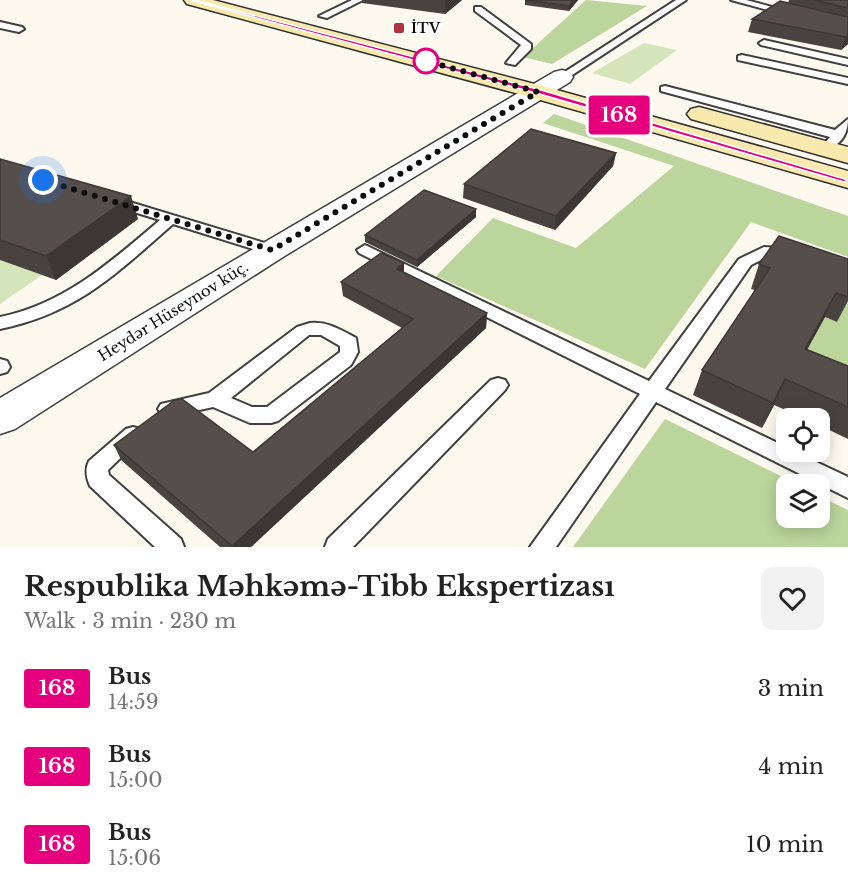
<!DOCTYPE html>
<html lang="en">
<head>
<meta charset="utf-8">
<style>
	:root { --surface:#fff; --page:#f2f2f2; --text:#222; --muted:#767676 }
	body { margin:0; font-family:"Libre Baskerville",serif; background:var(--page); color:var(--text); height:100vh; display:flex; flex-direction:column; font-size:22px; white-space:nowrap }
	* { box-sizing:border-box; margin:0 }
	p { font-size:20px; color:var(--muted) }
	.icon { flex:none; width:33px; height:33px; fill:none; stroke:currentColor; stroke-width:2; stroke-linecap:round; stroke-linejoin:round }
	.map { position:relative; height:547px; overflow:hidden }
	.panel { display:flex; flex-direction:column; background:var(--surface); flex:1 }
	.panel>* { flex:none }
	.badge { padding:0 12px; border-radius:4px; font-size:21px; line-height:39px }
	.controls { position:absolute; left:776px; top:408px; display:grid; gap:12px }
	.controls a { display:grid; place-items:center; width:54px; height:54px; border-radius:12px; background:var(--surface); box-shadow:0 3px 15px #0003; font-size:30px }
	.you { position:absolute; width:30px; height:30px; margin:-15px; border:4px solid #fff; border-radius:50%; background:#1a73e8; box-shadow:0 0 0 9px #1a73e833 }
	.map>.badge { position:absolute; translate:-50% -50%; box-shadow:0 0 0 3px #fff }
	.round { display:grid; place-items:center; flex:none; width:63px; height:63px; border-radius:12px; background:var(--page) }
	.headline { display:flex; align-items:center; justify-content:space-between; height:102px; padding:0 24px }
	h1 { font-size:28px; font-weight:700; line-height:45px }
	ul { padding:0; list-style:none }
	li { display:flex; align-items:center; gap:18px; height:78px; padding:0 24px }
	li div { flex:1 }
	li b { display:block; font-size:22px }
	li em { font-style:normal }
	li .badge { min-width:66px; font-weight:700; text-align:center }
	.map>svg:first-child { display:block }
	.green { fill:#d5e5bb }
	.forest { fill:#bbd59c }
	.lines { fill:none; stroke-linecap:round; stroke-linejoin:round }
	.service-casing { stroke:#404040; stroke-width:4 }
	.minor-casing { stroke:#404040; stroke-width:3 }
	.secondary-casing { stroke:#2f2f2f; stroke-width:3 }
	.service { fill:#fff; fill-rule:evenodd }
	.minor { fill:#fff; fill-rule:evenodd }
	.secondary { fill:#f8eaaf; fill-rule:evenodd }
	.wall { fill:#494340 }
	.shaded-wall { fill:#3c3734 }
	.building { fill:#554e4b; stroke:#3c3734; stroke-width:1.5 }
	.line { fill:#e6007e; stroke:#fff; stroke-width:1.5 }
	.walk { stroke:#0d0d0d; stroke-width:6; stroke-dasharray:0 10.8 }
	.poi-dot { fill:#b23143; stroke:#fff; stroke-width:2 }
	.stop-dot { fill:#fff; stroke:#e6007e; stroke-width:3 }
	.labels { text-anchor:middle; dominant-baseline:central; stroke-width:6; stroke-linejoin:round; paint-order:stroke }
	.far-poi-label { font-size:14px; font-weight:bold; fill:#0d0d0d; stroke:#fff; text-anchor:start }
	.street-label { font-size:15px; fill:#0d0d0d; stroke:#fff }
</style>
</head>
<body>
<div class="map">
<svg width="848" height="547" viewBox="0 0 848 547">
	<rect width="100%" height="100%" fill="#fef9ef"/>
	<!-- green -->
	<path class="green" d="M644 43 677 50 630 84 592 73Z
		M0 260 42 275 0 304Z"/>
	<!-- forest -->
	<path class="forest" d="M586 0 647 6 552 64 523 57Z
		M554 114 848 216V257L751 222 645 369 436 276 493 218 576 248 674 166 543 123Z
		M848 301V397L794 374 825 317 837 322Z
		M665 419 797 484H786V518H819V496L848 510V547H573Z"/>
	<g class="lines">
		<defs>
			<path id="service" d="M352 0H363L327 18 319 16Z
				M676 0H686L566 79 557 77Z
				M731 0H746L795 13 790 16Z
				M475 7H481L531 44V49L515 65 506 63 521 45 475 11Z
				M0 22 22 27 24 29 19 32 0 28Z
				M764 40 848 59V65L761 45 759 43Z
				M742 55 848 78V84L738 60V56Z
				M665 86 835 130 848 119C848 131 843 143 831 147L825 143 830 137 661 91V87Z
				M113 197 278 247 280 250 272 255 173 224C116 274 77 313 0 329V317C64 304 111 262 160 220L108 204 106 201Z
				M365 245 649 381 739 259 764 247 796 249 798 252 796 255 767 257 751 265 665 389 786 447V452H795L848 477V498L656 402 556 547H530L640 394 359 253 357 250Z
				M310 323C327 321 341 330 356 338L358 352 351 365 278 421 271 423H250L213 407 168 417 161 414 158 409 161 404 209 393 297 327ZM309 335H321L340 346V352L267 407H252L231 398Z
				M0 359 7 361 10 367 7 372 0 374Z
				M498 378 505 380 508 385 505 390 353 547H325L328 539 491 380Z
				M133 427 140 429 144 435 108 470 109 475 181 539 184 547H155L90 486C86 477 85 469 89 461L126 429Z"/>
			<path id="minor" d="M562 70 570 72 573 77 570 82 283 257 15 429 0 434V398L554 72Z"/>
			<path id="secondary" d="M184 0H213L546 87 848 171V188L530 97 187 4Z
				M699 107 848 147V163L691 119 687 114 691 109Z"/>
		</defs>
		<!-- service casing -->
		<use href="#service" class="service-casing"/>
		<!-- minor casing -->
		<use href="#minor" class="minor-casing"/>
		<!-- secondary casing -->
		<use href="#secondary" class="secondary-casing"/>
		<!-- service -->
		<use href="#service" class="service"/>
		<!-- minor -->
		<use href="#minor" class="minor"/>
		<!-- secondary -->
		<use href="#secondary" class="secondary"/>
	</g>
	<!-- wall -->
	<path class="wall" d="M362 0H462L445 14 362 3Z
		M525 0H578L569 11 525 5Z
		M789 0H848V44L841 50 748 32 752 19 788 3Z
		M616 153 613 166 555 230 463 198 464 184Z
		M0 159 138 219 56 280 0 260Z
		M476 217 417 267 365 242V235Z
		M848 259V301L837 322 825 317 807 349 848 366V439L819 425V418H804L774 405 762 428 693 395 702 370 755 290 751 289 759 264Z
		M404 272 487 313 486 328 251 547H220L121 460 114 445 253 452 402 328 343 296 341 282Z"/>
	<!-- shaded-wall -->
	<path class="shaded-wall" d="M446 0H462L445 14V1Z
		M574 0H578L569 11V6Z
		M848 35V44L841 50 846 37Z
		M616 153 613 166 555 230 556 216Z
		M131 196 138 219 56 280 46 256Z
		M476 209V217L417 267V260Z
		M404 263V278L397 269Z
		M836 293 825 317 794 374 805 349Z
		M487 313 486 328 251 547H232V546Z
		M785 379 774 405 762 428 773 403Z"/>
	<!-- building -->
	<path class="building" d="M526 0H574L569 6Z
		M814 0H848V8Z
		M780 1 848 17V35L846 37 752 19Z
		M531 129 616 153 556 216 464 184Z
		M0 159 131 196 46 256 0 240Z
		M424 190 476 209 417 260 365 235Z
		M779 236 848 259V297L836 293 805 349 848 366V407L785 379 773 403 702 370 770 268 759 264Z
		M381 253 404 263 397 269 487 313 232 546 114 445 175 400 182 399 253 452 413 319 341 282Z"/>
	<!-- line -->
	<path class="line" d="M190 0H195L541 90 848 180 844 182 536 93Z"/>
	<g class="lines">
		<!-- walk -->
		<path class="walk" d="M43 180 272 250 538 92 426 61"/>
	</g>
	<!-- markers -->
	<rect class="poi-dot" x="393" y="22" width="12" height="12" rx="3"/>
	<circle class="stop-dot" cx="426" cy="61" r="12"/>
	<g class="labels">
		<!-- far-poi labels -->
		<g class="far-poi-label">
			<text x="411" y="28">İTV</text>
		</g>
		<!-- street labels -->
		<g class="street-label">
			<text transform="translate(173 311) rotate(-32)">Heydər Hüseynov küç.</text>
		</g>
	</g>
</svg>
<div class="controls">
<a><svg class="icon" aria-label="locate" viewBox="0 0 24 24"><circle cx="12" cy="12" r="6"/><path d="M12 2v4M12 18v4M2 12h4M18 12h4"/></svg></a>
<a><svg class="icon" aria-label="layers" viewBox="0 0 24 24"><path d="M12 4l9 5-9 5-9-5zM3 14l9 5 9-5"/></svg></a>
</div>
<div class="you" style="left:43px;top:180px"></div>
<b class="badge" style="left:619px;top:115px;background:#e6007e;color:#fff">168</b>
</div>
<section class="panel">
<div class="headline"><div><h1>Respublika Məhkəmə-Tibb Ekspertizası</h1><p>Walk · 3 min · 230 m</p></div><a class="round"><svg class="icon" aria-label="heart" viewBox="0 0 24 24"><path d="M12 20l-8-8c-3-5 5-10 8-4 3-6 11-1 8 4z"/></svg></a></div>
<ul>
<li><span class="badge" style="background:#e6007e;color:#fff">168</span><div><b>Bus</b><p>14:59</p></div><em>3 min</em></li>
<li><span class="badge" style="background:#e6007e;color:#fff">168</span><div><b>Bus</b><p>15:00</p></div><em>4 min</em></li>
<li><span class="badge" style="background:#e6007e;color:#fff">168</span><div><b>Bus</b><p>15:06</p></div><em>10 min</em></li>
</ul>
</section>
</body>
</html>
